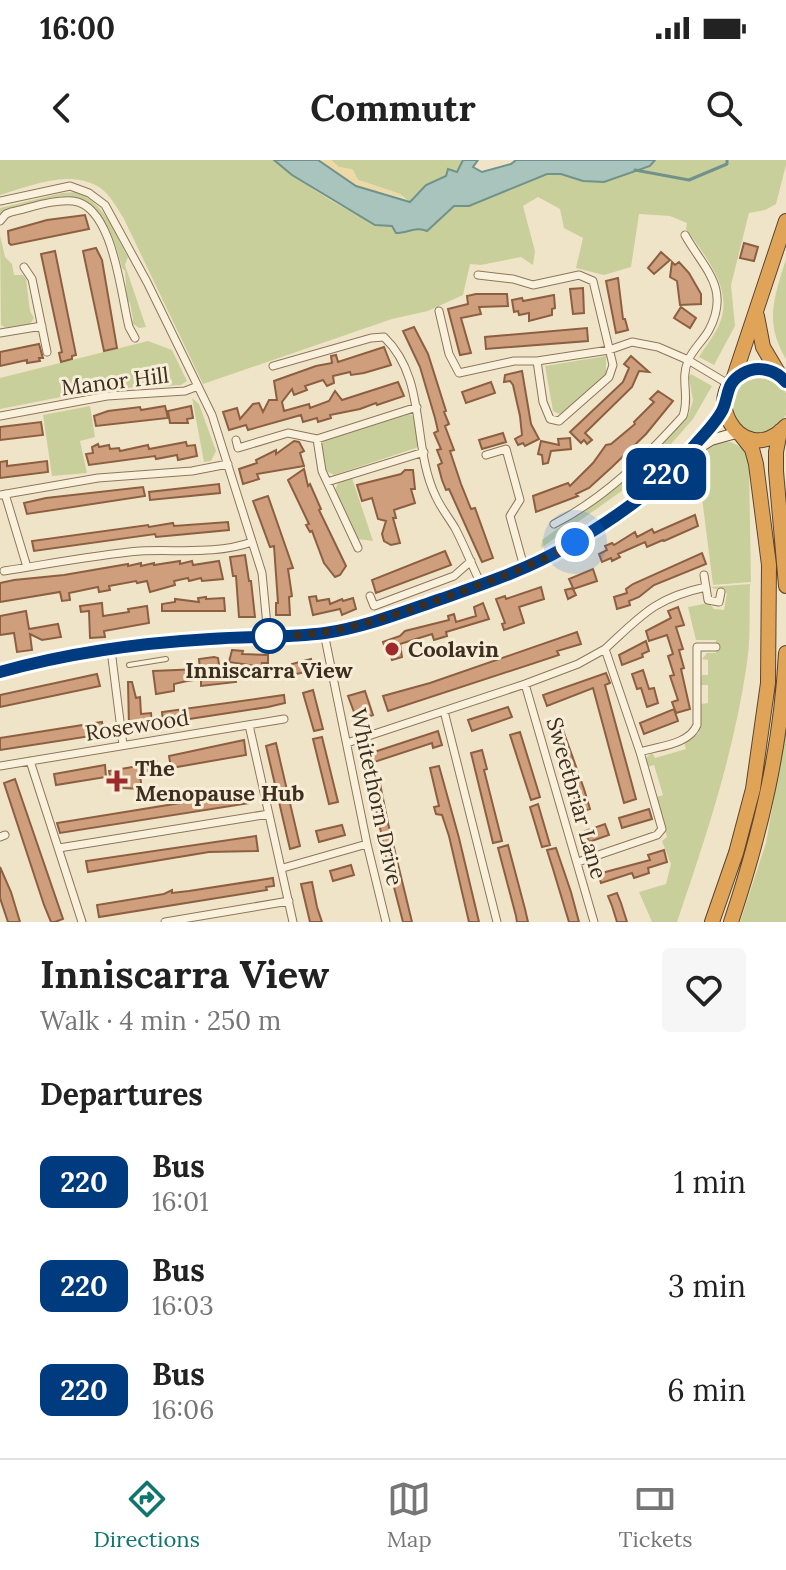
<!DOCTYPE html>
<html lang="en">
<head>
<meta charset="utf-8">
<style>
	:root { --surface:#fff; --page:#f6f6f6; --text:#222; --muted:#767676; --line:#e0e0e0; --accent:#0f766e }
	body { margin:0; font-family:Lora,serif; background:var(--page); color:var(--text); height:100vh; display:flex; flex-direction:column; font-size:30px; white-space:nowrap }
	* { box-sizing:border-box; margin:0 }
	p { font-size:26px; color:var(--muted) }
	.icon { flex:none; width:44px; height:44px; fill:none; stroke:currentColor; stroke-width:2; stroke-linecap:round; stroke-linejoin:round }
	.map { position:relative; height:762px; overflow:hidden }
	.details { display:flex; flex-direction:column; background:var(--surface); flex:1 }
	.details>* { flex:none }
	.badge { padding:0 16px; border-radius:12px; font-size:28px; line-height:52px }
	.you { position:absolute; width:40px; height:40px; margin:-20px; border:6px solid #fff; border-radius:50%; background:#1a73e8; box-shadow:0 0 0 12px #1a73e833 }
	.map>.badge { position:absolute; translate:-50% -50%; box-shadow:0 0 0 4px #fff }
	h2 { padding:0 40px; font-size:30px; line-height:72px }
	.round { display:grid; place-items:center; flex:none; width:84px; height:84px; border-radius:8px; background:var(--page) }
	.summary { display:flex; align-items:center; justify-content:space-between; height:136px; padding:0 40px }
	h1 { font-size:38px; font-weight:700; line-height:60px }
	ul { padding:0; list-style:none }
	li { display:flex; align-items:center; gap:24px; height:104px; padding:0 40px }
	li div { flex:1 }
	li b { display:block; font-size:30px }
	li em { font-style:normal }
	li .badge { min-width:88px; font-weight:700; text-align:center }
	.status { display:flex; justify-content:space-between; align-items:center; height:56px; padding:0 40px; background:var(--surface); direction:ltr }
	.status svg { height:22px; fill:currentColor }
	header { display:flex; justify-content:space-between; align-items:center; height:104px; padding:0 40px; background:var(--surface); font-size:36px; font-weight:700 }
	.tabs { display:flex; justify-content:space-around; align-items:center; height:112px; border-top:2px solid var(--line); background:var(--surface); font-size:22px; color:var(--muted) }
	.tabs a { display:grid; justify-items:center; gap:4px }
	.tabs .active { color:var(--accent) }
	.map>svg:first-child { display:block }
	.green { fill:#c9cf9b }
	.sand { fill:#ecd9a5 }
	.water { fill:#a9c4bc; stroke:#6f938a; stroke-width:2 }
	.lines { fill:none; stroke-linecap:round; stroke-linejoin:round }
	.stream { stroke:#6f938a; stroke-width:3 }
	.building { fill:#cf9f7d; stroke:#8d5f41; stroke-width:2 }
	.lane-casing { stroke:#8d765c; stroke-width:6 }
	.street-casing { stroke:#8d765c; stroke-width:9 }
	.secondary-casing { stroke:#6f573f; stroke-width:12 }
	.highway-casing { stroke:#5b4430; stroke-width:16 }
	.lane { stroke:#faf1dc; stroke-width:4 }
	.street { stroke:#faf1dc; stroke-width:7 }
	.secondary { stroke:#faf1dc; stroke-width:10 }
	.highway { stroke:#e0a458; stroke-width:14 }
	.line-casing { stroke:#fff; stroke-width:18 }
	.line { stroke:#003b80; stroke-width:12 }
	.walk { stroke:#3d2e20; stroke-width:8; stroke-dasharray:0 14.4 }
	.stop-dot { fill:#fff; stroke:#003b80; stroke-width:4 }
	.poi-dot { fill:#9e2a2b; stroke:#f7eed8; stroke-width:3 }
	.labels { text-anchor:middle; dominant-baseline:central; stroke-width:6; stroke-linejoin:round; paint-order:stroke }
	.street-label { font-size:22px; fill:#3d2e20; stroke:#f7eed8 }
	.poi-label { font-size:22px; font-weight:bold; fill:#3d2e20; stroke:#f7eed8; text-anchor:start }
	.stop-label { font-size:22px; font-weight:bold; fill:#3d2e20; stroke:#f7eed8 }
</style>
</head>
<body>
<div class="status"><b>16:00</b><svg viewBox="0 0 49 12"><path d="M0 12V9h3v3zM5 12V6h3v6zM10 12V3h3v9zM15 12V0h3v12zM26 1h20v11H26zM47 4h2v5h-2z"/></svg></div>
<header><svg class="icon" aria-label="back" viewBox="0 0 24 24"><path d="M15 5l-7 7 7 7"/></svg>Commutr<svg class="icon" aria-label="search" viewBox="0 0 24 24"><circle cx="10" cy="10" r="6"/><path d="M15 15l6 6"/></svg></header>
<div class="map">
<svg width="786" height="762" viewBox="0 0 786 762">
	<rect width="100%" height="100%" fill="#f0e4c8"/>
	<!-- green -->
	<path class="green" d="M0 0H274C297 20 363 65 392 66L396 73C408 73 416 67 427 71L454 46H469L547 14H561L583 21 604 22 650 6 655 0H786V5L776 44 765 50 749 53 731 125 735 166 714 205 699 197C705 187 714 176 719 165 735 130 705 96 686 69L687 63 670 56 639 54 631 107 604 115 576 108 583 78 564 68 560 49 538 37 523 46 535 91 533 105 521 97 481 105 470 104 463 135 428 151 392 159 203 224 123 57C116 47 110 34 99 27 68 9 31 26 0 35Z
		M331 0H463L457 13C437 18 426 31 410 42L400 34 358 20 353 10 339 7Z
		M76 32C106 44 113 71 128 97L125 105 146 167 139 168 132 163 133 159 130 143 127 141 125 111 122 108C110 60 90 20 35 43 23 48 11 45 0 54V48L62 33Z
		M0 75 5 97 12 104 14 115H23L26 119 30 151 34 158 30 164 6 168 1 165Z
		M786 99V199C764 162 774 138 786 99Z
		M148 181 172 190 187 221 181 225 102 229 0 249V218Z
		M606 196V215L598 225 564 253 559 254 553 251 545 206Z
		M691 214 712 226 693 259 643 316 541 388 542 380 628 317 681 264 689 253 693 241 689 217Z
		M730 244a29 29 0 1 1 58 0a29 29 0 1 1-58 0Z
		M192 238 199 244 216 291 211 301 204 302Z
		M90 246 95 277 80 281 87 313 52 316 43 255Z
		M410 254 416 258 419 286 416 288 334 315 326 311 321 284 325 280Z
		M730 282C744 287 746 292 749 306L751 422 713 425 701 330 686 333 683 326 699 320 697 316 678 321 677 315C690 296 707 283 730 282Z
		M352 318 373 381 357 379 335 330 338 323Z
		M750 424C749 450 751 477 747 503 734 593 706 677 677 762H652L639 732 666 724 671 704 662 681 667 677 657 637 663 635 654 605 647 607 646 598 652 592 655 598 686 589 684 582 699 573 701 544 708 543V525H701L702 515H708V500L702 499 707 493H716V480H696L688 447 709 443 714 449 724 450 727 433 710 427Z
		M786 569V762H740L766 683Z"/>
	<!-- sand -->
	<path class="sand" d="M318 0H331L339 7 352 9 358 20 400 34 404 38 356 26Z"/>
	<!-- water -->
	<path class="water" d="M274 0H318L356 26 410 42 426 25 446 16 448 9 457 12 463 0H478L473 7 482 12 511 4 516 0H655L650 6 604 22 583 21 561 14H547L469 46H454L427 71C416 66 408 73 396 73L392 66 375 65 292 15Z"/>
	<g class="lines">
		<!-- stream -->
		<path class="stream" d="M635 10 689 20 727 4V0"/>
	</g>
	<!-- building -->
	<path class="building" d="M85 55 89 69 11 85 9 83 8 71 47 60Z
		M744 83 758 87 754 101 740 98Z
		M96 88 102 100 117 188 104 191 83 91Z
		M55 91 76 195 72 196V199L61 202 59 193 62 192 41 94Z
		M661 92 670 100 654 114 648 108Z
		M672 102 675 105 679 102 689 113 701 134V144L680 145 677 121 670 117Z
		M618 118 623 159H625L628 170 616 173 606 121Z
		M583 128 584 153 573 154 570 129Z
		M476 134H507L508 146 479 147 481 154 461 158 471 193 460 195 448 149 468 144 467 136Z
		M554 135 555 148 552 149V155L529 161V153L519 155 518 151 514 152 512 140 522 138 523 141Z
		M681 147 696 158 690 168 674 158Z
		M414 167 428 194 446 251 444 252 449 264 445 266 454 290 450 291 461 324 471 349 475 348 493 398 482 402 449 329 446 330 442 320 438 305 442 303 437 290 441 289 434 273 438 271 435 258 420 207 403 171Z
		M587 168 588 181 486 189 485 177Z
		M39 184 43 198H39L40 201 27 203V200L0 206V192Z
		M384 187 391 205 364 213 351 215 350 212 333 216 334 223 327 226 323 220 305 226 307 230 294 235 292 229 282 242 284 251 309 244 310 248 329 241 335 231 342 240 398 222 404 236 377 245 376 243 360 249 330 255 331 258 318 262 317 258 303 262 301 255 248 270 246 265 229 270 223 252 237 248 240 259 253 244 259 243 263 252 269 240H277L274 221 316 206 332 203 331 196 336 195 338 202Z
		M631 196 649 212 639 211 632 227 585 273 592 280 587 284 584 280 581 283 570 272 623 222 629 208 624 204Z
		M522 211 531 264 539 279 525 286 523 283 518 285 515 279 522 275 520 256 513 225 510 221 504 222 505 215Z
		M491 222 495 233 466 243 462 232Z
		M658 231 673 241 646 274 612 307 589 328 576 334 578 336 536 352 533 336 568 323 570 326 593 303 606 285 611 284 635 264 634 262 654 242 650 239Z
		M165 246 168 258 96 266 94 256 108 251 140 247 141 250Z
		M191 246 193 258 187 259 188 263H170L168 251Z
		M41 262 43 275 0 280V267Z
		M503 273 506 282 482 289 479 280Z
		M570 278 571 289 551 291 548 303 543 304 542 295 538 294 541 281 559 285 558 279Z
		M294 281 299 282 304 291 300 293 304 306 257 314 259 319 243 324 239 309 257 303 256 300 276 290V294Z
		M186 282 187 286 195 285 197 296 178 300 177 295 156 299 155 296 89 305 86 294 93 293 92 287 98 284 99 287 109 285 110 289 119 288 120 291 148 285 149 289Z
		M7 301V306L47 301 48 312 0 318V302Z
		M304 309 308 326 310 324 321 349 319 350 346 406 340 415 335 417 324 403 312 371 310 372 306 365 309 364 288 320Z
		M405 310H413L415 329H411L415 343 394 350 396 358H393L400 383 391 385 384 381 382 374 386 361 378 359 372 338 362 341 357 325 401 314Z
		M219 324 220 333 150 340 149 332Z
		M143 327 145 336 27 354 24 343 46 338Z
		M268 336 293 408 288 409 292 436 289 437 290 455H276V443H278L274 386 270 387 253 341Z
		M695 355 698 366 664 381 663 380 647 387 645 382 618 394 620 397 612 401 611 398 602 402 599 394 607 390 605 386 612 383 614 385 635 372 637 377 652 369 654 373Z
		M228 362 229 370 156 377 155 374 34 391 32 381 148 365 149 367 173 363 174 366Z
		M445 391 451 405 376 433 372 420Z
		M702 393 706 404 654 425 639 437 629 441 630 445 617 449 614 437 627 433 626 429 633 424Z
		M245 395 249 421H251L255 457H239L236 416H233L230 397Z
		M180 401V404L192 401 193 405 219 401 223 419 202 421 201 418 189 421 188 418 174 421 175 425 150 432 147 421 137 423 136 421 109 426 110 430 99 432 98 427 69 433 70 440 62 441 60 432 0 442V423L14 420 64 415 128 404V406L141 403V406L154 403V405Z
		M593 409 597 421 573 429 576 435 568 439 565 430 573 428 569 419Z
		M541 427 544 439 519 447 524 463 504 470 502 464 505 463 496 439 505 436 506 439Z
		M316 436 317 441 329 439 330 444 342 439 343 441 353 438 356 449 342 455 340 449 313 455 309 437Z
		M206 437V439L224 438 225 451H162V444L175 442V439L199 442 198 438Z
		M102 443 103 456 129 452 128 449 147 446 149 463 104 471 105 477 90 478 89 451 81 452 80 446Z
		M483 443 489 459 446 472 447 476 434 480 432 474 400 484 402 497 392 500 389 491 386 492 383 482 400 476 405 471 449 460 448 456 454 454 456 462 476 456 474 447Z
		M678 447 684 465 676 467 683 489 679 490 684 508 681 509 690 549 676 553 672 542 678 540 670 516 674 515 668 496 673 494 667 475 649 481 646 471 671 458 668 451Z
		M26 451 29 469 58 464 61 477 42 480 30 474 32 490 17 492 14 473 0 475V456Z
		M577 472 581 484 557 491 559 495 388 551 383 536 430 523Z
		M646 481 649 491 642 494 643 497 622 505 619 495Z
		M232 490 243 491 242 494 268 495V503H262V507L229 502Z
		M214 497 218 498 221 517 235 516 236 522 201 526V519L187 521 174 524V531L156 534 153 511 200 509 199 499Z
		M311 499 313 510 276 519 275 510 292 508V504Z
		M643 510 649 529 654 528 658 543 647 547 641 528 637 529 632 514Z
		M606 513 610 523 605 525 636 639 624 643 593 528 547 546 543 535Z
		M97 514 100 526 0 547V535Z
		M128 522H132L136 538 140 537 141 554 151 553 152 565 129 567Z
		M313 530 323 569 314 571 303 533Z
		M365 531 373 555 357 560 348 536Z
		M284 535 285 543 268 547 163 563 162 552Z
		M508 547 512 557 472 571 468 560Z
		M674 549 678 561 644 574 640 563Z
		M559 559 584 629 590 649 579 652 550 561Z
		M102 562 104 574 0 590V578Z
		M438 571 442 585 433 588 432 583 365 605 362 596Z
		M520 572 540 637 531 640 510 575Z
		M322 577 338 642 329 644 313 579Z
		M244 580 246 595 171 608 169 596Z
		M276 583 300 686 290 689 266 586Z
		M482 590 487 609 484 610 502 681 493 683 471 593Z
		M156 599 158 614 140 616 142 629 122 628 121 620 111 622 109 611 144 605 143 601Z
		M105 605 106 617 56 625 54 614Z
		M439 606 459 678 479 762H469L449 676 442 655 436 654 434 647 439 646 430 608Z
		M15 619 63 759 55 762H51L44 745 4 623Z
		M379 619 388 663 412 762H403L386 696 370 621Z
		M248 632 250 643 60 673 57 663Z
		M538 644 550 685 542 687 530 647Z
		M649 649 652 659 622 668 619 658Z
		M605 664 609 675 589 682 585 671Z
		M342 665 345 675 319 682 316 671Z
		M256 676 258 691 209 692 88 712 86 701Z
		M508 685 525 749 528 762H517L516 756 498 688Z
		M556 688 571 732 579 762H569L553 709 547 690Z
		M664 690 667 702 648 708 649 713 634 718 632 713 601 723 598 714 650 700 648 695Z
		M351 705 354 715 333 721 330 711Z
		M0 707 11 732 20 762H8L0 738Z
		M273 718 274 726 266 727 267 730 99 757 97 745 164 734 172 730V733L189 731Z
		M312 722 317 747 322 762H310L306 745 301 724Z
		M617 733 621 743 627 762H617L612 746 608 736Z"/>
	<g class="lines">
		<defs>
			<path id="lane" d="M129 505 166 499"/>
			<path id="street" d="M0 41 70 26 89 33 105 45 147 122 212 255 262 413 268 476
				M0 61 6 54 11 52C30 48 53 39 73 41 114 46 121 137 129 167L135 178
				M24 107 32 119 47 192
				M478 115 513 119 533 125 579 115 593 121 613 205 609 217 559 261 550 259 543 242 537 201
				M439 151 449 194 459 213 514 201H537L609 190 632 182 658 187 688 200 730 225
				M0 173 42 166
				M273 206 371 178 384 177C428 219 411 286 436 337 441 348 449 358 455 368 465 387 472 406 481 424
				M0 256 107 236 185 231 198 226
				M317 279 417 247
				M236 280 238 288 288 273 317 279 322 311 358 388
				M486 295 506 289 520 340 510 356 524 407
				M327 322 424 292
				M5 334 27 407
				M0 335 98 318 192 311 228 304
				M554 364C605 338 645 298 683 256 690 237 680 219 688 201 692 190 703 181 709 170 731 128 704 109 685 75
				M4 411C49 404 94 395 140 391 177 389 215 395 252 382
				M704 415 708 440 719 442 721 432
				M370 436 374 446 454 416 471 401
				M324 473 367 684 386 762
				M111 490 123 585
				M525 524 594 762
				M444 551 497 762
				M249 565 293 762
				M347 583 525 524 578 504 605 489
				M640 592C658 586 689 585 697 565V487H716
				M30 601 82 762
				M0 606 284 559
				M0 677 5 675
				M59 688 269 654
				M578 702 657 675 662 669 640 592 605 489C642 455 655 438 706 427
				M283 708 367 684
				M165 762 289 741"/>
			<path id="secondary" d="M692 292 711 280 736 273
				M0 512C67 493 140 483 210 479 248 477 287 478 325 473 366 467 404 452 442 438 531 406 619 367 686 296 700 281 711 264 724 248"/>
			<path id="highway" d="M757 156 763 187 779 214
				M733 220 786 61
				M786 222C778 212 765 207 752 210 693 224 740 315 786 266
				M780 271 776 292V311L786 426
				M712 762 736 693 753 629 768 523 769 405 756 304 752 289 741 275
				M731 762C761 672 781 588 786 493"/>
		</defs>
		<!-- lane casing -->
		<use href="#lane" class="lane-casing"/>
		<!-- street casing -->
		<use href="#street" class="street-casing"/>
		<!-- secondary casing -->
		<use href="#secondary" class="secondary-casing"/>
		<!-- highway casing -->
		<use href="#highway" class="highway-casing"/>
		<!-- lane -->
		<use href="#lane" class="lane"/>
		<!-- street -->
		<use href="#street" class="street"/>
		<!-- secondary -->
		<use href="#secondary" class="secondary"/>
		<!-- highway -->
		<use href="#highway" class="highway"/>
	</g>
	<g class="lines">
		<defs>
			<path id="line" d="M0 512C68 493 140 483 210 479 248 476 287 478 325 473 365 467 403 452 441 439 483 424 526 410 564 388 605 365 660 328 689 292 699 279 716 264 723 249 729 235 726 223 742 214 757 205 775 209 786 222"/>
		</defs>
		<!-- line casing -->
		<use href="#line" class="line-casing"/>
		<!-- line -->
		<use href="#line" class="line"/>
		<!-- walk -->
		<path class="walk" d="M269 476C335 478 398 454 463 431 501 417 540 403 575 382"/>
	</g>
	<!-- markers -->
	<circle class="stop-dot" cx="269" cy="476" r="16"/>
	<g class="poi-dot">
		<circle cx="392" cy="489" r="8"/>
		<path d="M113 609h8v8h8v8h-8v8h-8v-8h-8v-8h8z"/>
	</g>
	<g class="labels">
		<!-- street labels -->
		<g class="street-label">
			<text transform="translate(115 221) rotate(-7)">Manor Hill</text>
			<text transform="translate(137 565) rotate(-9)">Rosewood</text>
			<text transform="translate(377 637) rotate(78)">Whitethorn Drive</text>
			<text transform="translate(577 638) rotate(74)">Sweetbriar Lane</text>
		</g>
		<!-- poi labels -->
		<g class="poi-label">
			<text x="408" y="489">Coolavin</text>
			<text x="135" y="608">The<tspan x="135" dy="25">Menopause Hub</tspan></text>
		</g>
		<!-- stop labels -->
		<g class="stop-label">
			<text x="269" y="510">Inniscarra View</text>
		</g>
	</g>
</svg>
<div class="you" style="left:575px;top:382px"></div>
<b class="badge" style="left:666px;top:314px;background:#003b80;color:#fff">220</b>
</div>
<section class="details">
<div class="summary"><div><h1>Inniscarra View</h1><p>Walk · 4 min · 250 m</p></div><a class="round"><svg class="icon" aria-label="heart" viewBox="0 0 24 24"><path d="M12 20l-8-8c-3-5 5-10 8-4 3-6 11-1 8 4z"/></svg></a></div>
<h2>Departures</h2>
<ul>
<li><span class="badge" style="background:#003b80;color:#fff">220</span><div><b>Bus</b><p>16:01</p></div><em>1 min</em></li>
<li><span class="badge" style="background:#003b80;color:#fff">220</span><div><b>Bus</b><p>16:03</p></div><em>3 min</em></li>
<li><span class="badge" style="background:#003b80;color:#fff">220</span><div><b>Bus</b><p>16:06</p></div><em>6 min</em></li>
</ul>
</section>
<nav class="tabs">
<a class="active"><svg class="icon" aria-label="directions" viewBox="0 0 24 24"><path d="M12 3l9 9-9 9-9-9zM9 14v-3h6M13 9l2 2-2 2"/></svg>Directions</a>
<a><svg class="icon" aria-label="map" viewBox="0 0 24 24"><path d="M3 6l6-2 6 2 6-2v14l-6 2-6-2-6 2zM9 4v14M15 6v14"/></svg>Map</a>
<a><svg class="icon" aria-label="tickets" viewBox="0 0 24 24"><path d="M3 7h18v10H3zM15 7v10"/></svg>Tickets</a>
</nav>
</body>
</html>
